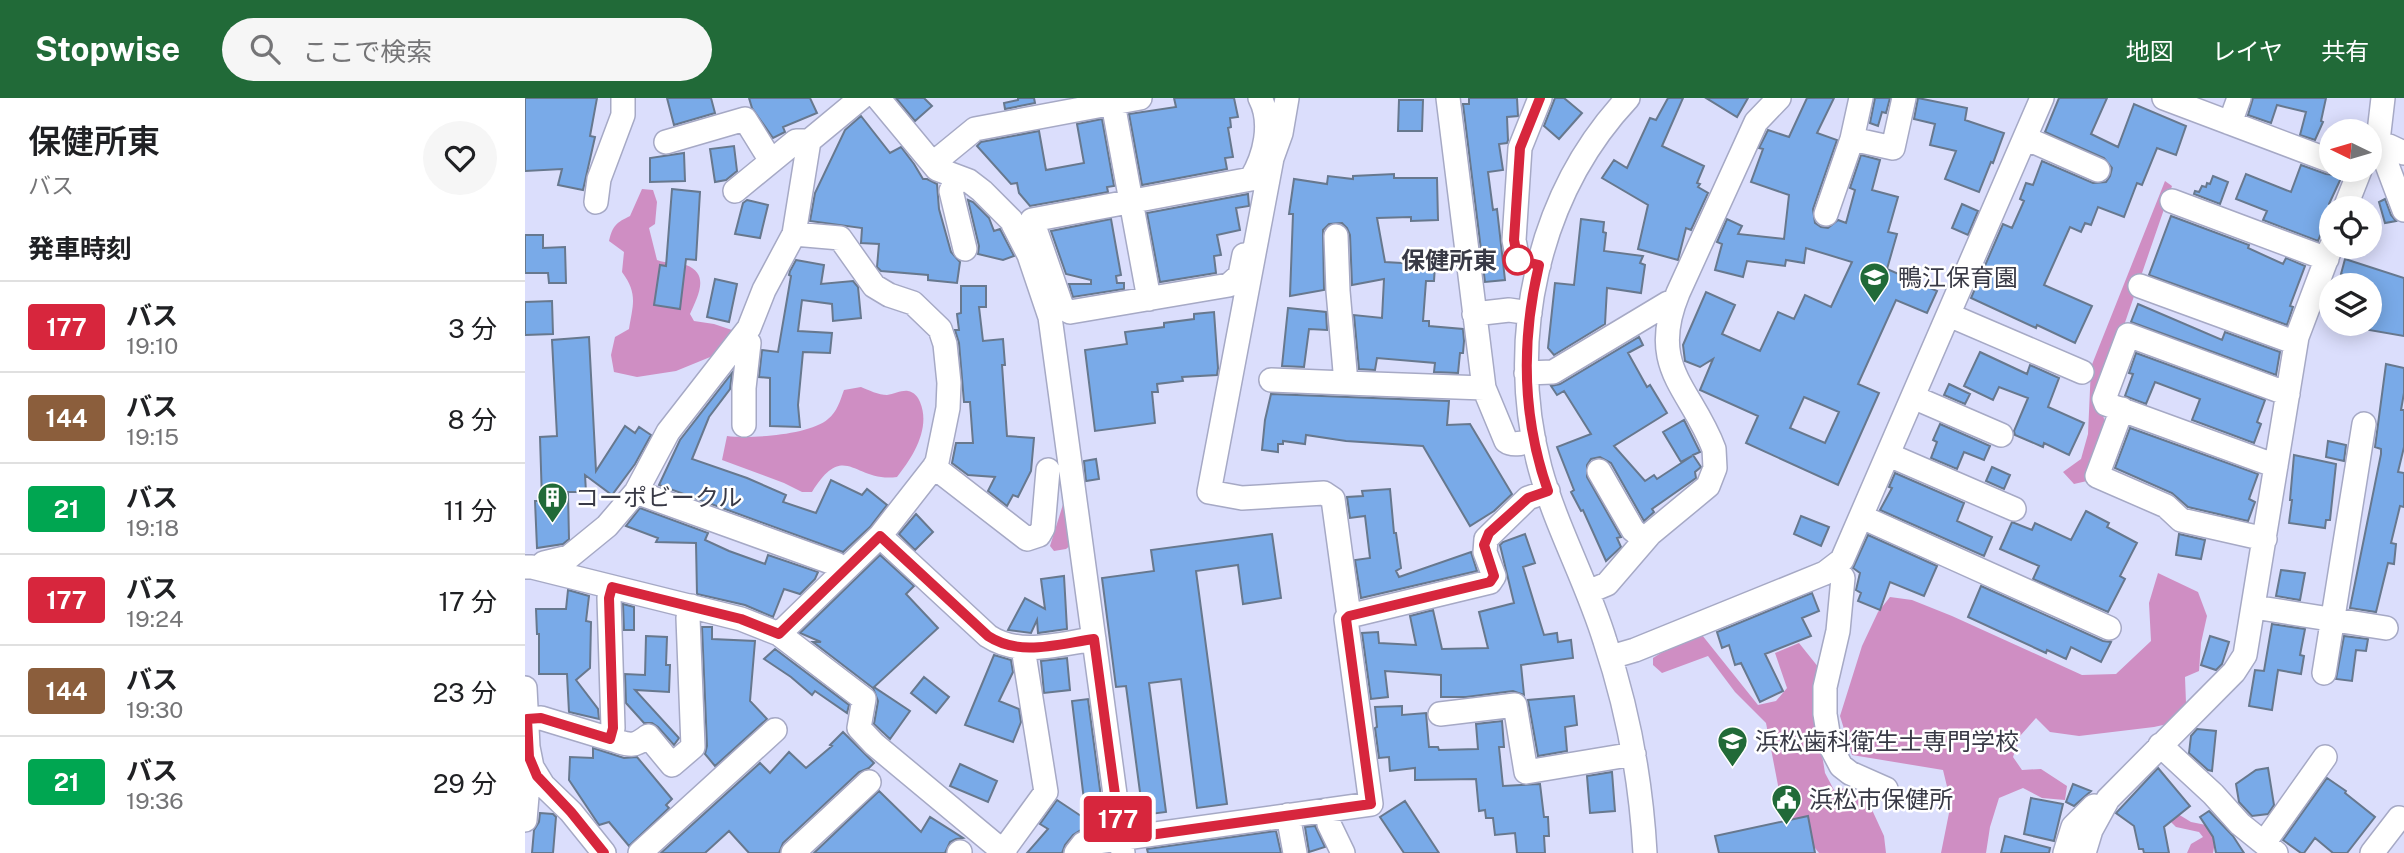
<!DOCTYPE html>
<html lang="ja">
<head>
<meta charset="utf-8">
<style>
	:root { --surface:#fff; --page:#f6f6f6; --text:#202124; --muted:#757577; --line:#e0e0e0; --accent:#216a38 }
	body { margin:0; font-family:"Public Sans","Noto Sans JP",sans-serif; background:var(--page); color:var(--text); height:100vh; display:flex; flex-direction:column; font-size:26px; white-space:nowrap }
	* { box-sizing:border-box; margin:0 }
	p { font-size:23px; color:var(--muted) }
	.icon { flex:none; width:38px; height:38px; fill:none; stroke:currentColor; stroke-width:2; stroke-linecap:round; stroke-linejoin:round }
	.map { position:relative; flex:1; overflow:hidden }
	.drawer { display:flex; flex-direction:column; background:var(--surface); width:525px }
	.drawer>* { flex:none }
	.badge { padding:0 14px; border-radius:5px; font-size:24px; line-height:46px }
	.needle { width:46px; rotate:275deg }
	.buttons { position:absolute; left:1794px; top:21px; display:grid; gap:14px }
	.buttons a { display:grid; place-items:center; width:63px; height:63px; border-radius:50%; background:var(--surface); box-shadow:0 4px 18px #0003; font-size:35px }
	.map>.badge { position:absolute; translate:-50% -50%; box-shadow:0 0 0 4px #fff }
	h2 { padding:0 28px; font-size:26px; line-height:63px }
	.round { display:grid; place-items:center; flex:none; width:74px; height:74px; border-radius:37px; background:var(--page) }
	.overview { display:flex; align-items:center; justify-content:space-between; height:119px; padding:0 28px }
	h1 { font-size:33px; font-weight:600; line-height:52px }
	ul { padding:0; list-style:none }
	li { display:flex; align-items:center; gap:21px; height:91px; padding:0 28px; border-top:2px solid var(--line) }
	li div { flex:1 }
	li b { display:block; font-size:26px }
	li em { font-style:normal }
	li .badge { min-width:77px; font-weight:700; text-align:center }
	header { display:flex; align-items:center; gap:42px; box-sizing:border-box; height:98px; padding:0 35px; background:var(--accent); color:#fff }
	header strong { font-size:33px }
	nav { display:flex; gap:38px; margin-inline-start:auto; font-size:24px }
	.search { width:490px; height:63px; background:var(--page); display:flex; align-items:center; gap:18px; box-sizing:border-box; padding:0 24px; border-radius:38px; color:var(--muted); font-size:26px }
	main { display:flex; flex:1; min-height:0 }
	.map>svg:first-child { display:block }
	.forest { fill:#cf8ec3 }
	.building { fill:#79aae8; stroke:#67788e; stroke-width:2; fill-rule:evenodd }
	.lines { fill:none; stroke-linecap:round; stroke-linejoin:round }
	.minor-casing { stroke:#a6a9c5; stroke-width:26 }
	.minor { stroke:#fff; stroke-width:23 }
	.line-casing { stroke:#fff; stroke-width:16 }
	.line { stroke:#d7263d; stroke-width:10 }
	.stop-dot { fill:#fff; stroke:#d7263d; stroke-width:3.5 }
	.labels { text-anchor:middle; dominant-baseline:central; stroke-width:5; stroke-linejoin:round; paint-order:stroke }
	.stop-label { font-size:24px; font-weight:bold; fill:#393a46; stroke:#fff; text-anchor:end }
	.poi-label { font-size:24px; fill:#393a46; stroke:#fff; text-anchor:start }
</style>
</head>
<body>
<header>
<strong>Stopwise</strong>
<div class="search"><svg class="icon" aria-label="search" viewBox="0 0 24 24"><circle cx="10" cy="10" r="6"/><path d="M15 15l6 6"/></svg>ここで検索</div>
<nav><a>地図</a><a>レイヤ</a><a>共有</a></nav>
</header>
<main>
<section class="drawer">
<div class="overview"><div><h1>保健所東</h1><p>バス</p></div><a class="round"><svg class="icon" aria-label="heart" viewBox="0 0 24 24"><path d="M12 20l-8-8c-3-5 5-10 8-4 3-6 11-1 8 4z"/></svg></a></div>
<h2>発車時刻</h2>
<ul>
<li><span class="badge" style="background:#d7263d;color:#fff">177</span><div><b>バス</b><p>19:10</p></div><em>3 分</em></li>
<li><span class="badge" style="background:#8b5e3c;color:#fff">144</span><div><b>バス</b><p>19:15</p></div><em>8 分</em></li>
<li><span class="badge" style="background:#00a651;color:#fff">21</span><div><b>バス</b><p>19:18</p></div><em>11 分</em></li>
<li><span class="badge" style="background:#d7263d;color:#fff">177</span><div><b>バス</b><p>19:24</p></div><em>17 分</em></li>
<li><span class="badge" style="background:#8b5e3c;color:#fff">144</span><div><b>バス</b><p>19:30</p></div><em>23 分</em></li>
<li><span class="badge" style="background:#00a651;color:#fff">21</span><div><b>バス</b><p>19:36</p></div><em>29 分</em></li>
</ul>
</section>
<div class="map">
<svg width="1879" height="755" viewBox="0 0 1879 755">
	<rect width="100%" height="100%" fill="#dbdefc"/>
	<!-- forest -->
	<path class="forest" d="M1640 83 1647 88 1574 300 1580 325 1571 361 1562 383 1549 386 1538 374 1556 361 1563 336 1566 269Z
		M117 91 128 92 132 104 130 126 124 130 132 162C142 166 151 164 161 167 186 176 172 200 165 216L169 223 189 226 207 232 195 255 151 273 112 279 89 274 86 257 90 239 104 231C108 206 113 196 97 174L99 154 84 143C88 127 91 125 105 118Z
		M336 289C343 292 354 297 362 297 369 296 377 292 383 293 389 294 393 299 395 304 406 330 388 359 372 379 329 385 320 341 287 394H277L259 385 197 362 202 338C225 341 285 337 303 321 312 314 315 303 319 292Z
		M540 400 546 447 541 451 529 453 525 448Z
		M1633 475 1673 494 1682 518 1676 545 1674 573 1660 579 1661 605 1647 625 1629 629 1554 638 1525 634 1511 620 1495 638 1488 659 1497 672 1516 671 1542 688 1540 702 1517 700 1498 690 1474 700 1465 729 1461 755H1416L1426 705 1418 672 1327 657 1315 618 1337 548 1353 514 1365 499 1387 502 1427 518 1557 577 1591 576 1626 543 1624 505Z
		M1177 537 1233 607 1251 603 1262 590 1250 555 1274 545 1294 570 1289 606 1300 675 1309 692 1325 689 1343 703 1359 738 1361 755H1294L1257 708 1241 625 1210 594 1183 558 1137 575 1128 567V560L1147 548Z
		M1648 713 1666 724 1686 728 1691 739 1688 755H1662L1666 746 1678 739 1674 734 1651 729 1641 719Z"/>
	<!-- building -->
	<path class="building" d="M0 0H72L65 38 70 39 58 92 33 87 37 71 0 73Z
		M142 0H186L190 15 149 27Z
		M224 0H285L292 15 258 29 260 34 248 40 227 10Z
		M371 0H399L407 8 390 23Z
		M493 0H509L510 5 480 11 479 5 493 2Z
		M649 0H709L713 19 705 20 706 29 703 30 708 59 700 60 702 71 617 87 604 16 651 9Z
		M944 0H992L993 18 982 19 983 42 982 45 974 46 978 72 963 74 968 112 972 111 980 182 960 184 938 6H944Z
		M1030 0H1039L1057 15 1034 41 1019 28Z
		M1143 0H1158L1137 48 1179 68 1172 85 1175 86 1173 89 1183 95 1166 132 1161 130 1153 162 1113 151 1123 107 1077 80 1089 62 1102 70 1125 20 1131 22Z
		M1181 0H1223L1212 19Z
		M1282 0H1309L1292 35 1312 42 1288 111 1290 125 1296 129 1303 130 1313 122 1321 125 1330 92 1325 90 1336 57 1355 62 1347 92 1373 99 1363 134 1372 136 1362 171 1412 193 1402 215 1371 202 1333 286 1354 295 1313 387 1221 345 1233 318 1175 292 1188 261 1175 269 1160 263 1158 247 1181 194 1210 207 1197 236 1235 253 1253 214 1269 221 1280 197 1306 209 1327 164 1281 150 1279 165 1261 162 1260 168 1222 163 1218 179 1190 172 1197 146 1192 144 1202 121 1217 128 1213 136 1259 141 1264 97 1226 84 1238 51 1234 50 1243 32 1264 39ZM1279 299 1314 314 1300 345 1265 330Z
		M1350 0H1365L1361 15 1357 14 1353 28 1345 25Z
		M1393 0 1442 10 1440 22 1479 35 1468 65 1466 64 1454 94 1420 81 1431 53 1405 47 1410 26 1389 21Z
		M1534 0H1582L1566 36 1593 49 1609 6 1661 28 1651 57 1632 50 1617 87 1612 85 1599 119 1573 109 1566 127 1560 125 1556 134 1545 129 1519 187 1567 208 1550 245 1512 227 1511 230 1446 200 1478 126 1487 130 1499 103 1495 101 1501 85 1508 87 1517 63 1568 85 1581 84 1585 78 1587 70 1579 60 1520 34Z
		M1728 0H1801L1796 23 1798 24 1790 42 1775 37 1781 14 1752 7 1746 25 1723 17Z
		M874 2H898L897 33H873Z
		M336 18 365 55 376 49 389 66 398 81H402L412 86 414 111 426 154 435 164 432 185 403 182V177L356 173 352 169 354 146 336 145 337 130 285 123 290 95 320 32Z
		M577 21 589 88 582 89 583 94 505 108 494 95 492 85 486 86 452 48 456 44 514 33 521 72 559 65 552 26Z
		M209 48 212 73 201 82 190 84 185 51Z
		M159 55 160 83 125 84V60Z
		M1776 67 1801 76 1817 78 1804 106 1807 108 1806 112 1793 143 1738 122 1742 113 1711 101 1721 76 1766 94Z
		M869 76V80H912L913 122 886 123V119L852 120 860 164 910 167 909 183H901L898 223H904V228L938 231 939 243 938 255H935L933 275 909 274 910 265 852 260 850 272 834 271 829 217 857 220 859 181 827 187 825 137 822 130 817 125 804 126 798 132 799 192 765 198 768 116H764L769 81 802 86 803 78 828 81V78Z
		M1688 78 1703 84 1695 106 1669 96 1670 93 1674 94 1677 88 1681 89 1682 85 1685 86Z
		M147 91 175 94 171 162 161 161 155 211 129 207 135 167 141 168Z
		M723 96 724 108 711 110 715 132 692 137 696 157 689 158 691 175 635 184 622 115Z
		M1860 101 1866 117 1871 123 1860 125 1854 104Z
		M222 102 243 107 235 140 210 136 218 105Z
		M443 102 448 104 464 120 469 133 475 131 489 158 478 162 453 156 454 148Z
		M1437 106 1453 113 1443 137 1427 130Z
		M1646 118 1724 147 1723 150 1758 166 1761 160 1780 168 1765 208 1768 209 1762 227 1624 177Z
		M586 121 596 177 591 178 592 185H599V191L548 199 544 186H566V182L541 176 526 133Z
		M1056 121 1079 124 1078 134 1081 135 1079 153 1118 158 1115 165 1120 167 1116 195 1082 190 1080 226 1029 257 1023 250 1030 185 1049 187Z
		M0 137H18V150L40 149 41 185H24L23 175H0Z
		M1820 161 1879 180V238L1844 232V187L1818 182V177L1816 176Z
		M271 162 299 167 296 186 328 183 333 189 336 220 308 223 307 206 277 202 273 233 307 235 305 255 278 254 273 307 275 329 245 328V280L234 279 237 252 253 254 266 178 264 177 265 173Z
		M190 181 212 186 204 224 182 219Z
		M436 188H461V209H454L458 243 478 241 480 267H477L482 338 509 340 506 373 493 399 488 397 482 408 463 393 470 379 443 377 427 365 431 345H448L445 304H439L434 245 430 232H434L432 216 436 215Z
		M27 203 28 236 0 237V204Z
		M1613 206 1697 242 1700 234 1755 254 1751 277 1606 224Z
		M763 210 801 214 802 232 784 231 779 269 757 268Z
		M689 214 693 270 692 277 657 279 658 283 632 286 633 294H627L630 325 570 333 560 252 602 246 600 234 639 229V225L669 221V216Z
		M64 239 71 373 100 328 110 335 114 329 126 337 110 366 87 397 60 377 61 394H43L44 441 38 446 12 450 10 403H17L15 339 32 338 27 242Z
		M1114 239 1118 247 1103 255 1122 289 1125 287 1142 315 1089 348 1120 383 1129 377 1132 381 1167 358 1156 364 1138 334 1159 322 1175 354 1168 357 1176 369 1170 374 1171 380 1127 411 1129 414 1119 423 1086 365 1075 359 1066 361 1062 367V379L1096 439 1092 440 1096 449 1081 463 1058 412 1056 413 1046 394 1049 392 1032 349 1066 336 1039 293 1032 297 1026 288 1035 286Z
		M1455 254 1502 276 1505 267 1534 280 1523 309 1559 325 1544 357 1519 345 1518 349 1490 337 1489 333 1503 300 1474 289 1468 302 1439 288Z
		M1611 255 1740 302 1732 324 1736 326 1729 345 1667 322 1675 301 1630 284 1621 306 1600 298 1608 276 1604 275Z
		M1861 266 1879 270V295L1876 312H1879V349L1873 374 1879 375V409L1875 408 1866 445 1871 446 1869 466 1863 465 1851 514 1825 510 1856 356V351L1850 349Z
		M207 275 205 291 184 319 167 361 222 380 261 397 258 404 291 415 306 382 337 397 342 391 362 407 345 429 318 454 134 387 155 342Z
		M1424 286 1445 296 1440 306 1419 297Z
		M746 296 924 303 922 327 945 326 987 396 969 413 945 428 898 348 821 343 781 337 780 346 758 343V346H753V354L737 352 740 322Z
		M1415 326 1465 348 1459 362 1439 354 1432 371 1406 360 1412 344 1408 342Z
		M1605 330 1733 376 1724 401 1730 404 1723 423 1663 409 1647 395 1590 370Z
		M1803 343 1821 347 1819 363 1801 359Z
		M1769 357 1811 366 1805 422H1801L1800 430 1764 425 1767 402H1765Z
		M571 361 574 381 561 383 559 363Z
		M1467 369 1485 377 1479 391 1461 383Z
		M1370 375 1439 405 1432 423 1467 439 1459 458 1355 412 1367 390 1364 389Z
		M865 391 869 435H871L876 470 871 473 874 479 946 454 952 473 836 500 830 462 845 460 840 418 825 420 822 399 838 398 837 393Z
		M115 410 183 435 180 442 204 453 240 466 243 457 293 474 290 481 275 496 259 491 248 519 220 507 172 496 171 445 131 444 133 440 101 428Z
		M1561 413 1584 425 1582 429 1612 445 1595 478 1600 481 1583 514 1508 481 1514 468 1475 451 1487 424 1507 432 1510 425 1546 442Z
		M391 416 408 434 390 452 374 436Z
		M1276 418 1304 429 1296 448 1269 436Z
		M747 436 756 500 718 506 713 467 671 473 702 706 672 710 656 581 624 585 641 714 618 717 601 588 591 589 577 480 629 473 626 452Z
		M1000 436 1010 465 998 469 1019 537 1032 535 1033 544 1046 542 1048 560 996 567 999 597 988 593 941 599H916V577L860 573 863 599 846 601 837 535 853 534 854 545 891 547 885 518 908 512 917 551 963 550 954 514 989 505 975 447 978 444Z
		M1654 436 1680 442 1676 461 1651 457Z
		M1343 437 1412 468 1399 498 1365 484 1355 512 1333 503 1336 495 1331 492 1335 475 1328 470Z
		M355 457 389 488 381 496 413 530 349 589 385 613 365 641 349 626 353 603 348 590 288 544H296L275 535Z
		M1756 472 1780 475 1775 502 1751 498Z
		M539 478 542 531 513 535 512 522 506 535 483 532 500 500 520 511 516 481Z
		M1456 488 1578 543 1586 544 1576 564 1546 549 1541 561 1522 552 1521 555 1443 519Z
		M43 492 64 498 61 523 66 524 65 570 51 582 73 611 74 621 44 614 42 576H14V536H12L11 511H41Z
		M1287 495 1294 513 1277 520 1286 538 1240 556 1258 593 1235 604 1216 565 1210 567 1204 547 1197 550 1192 534Z
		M98 506 109 509V532H99Z
		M1747 526 1780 531 1775 557 1779 558 1776 576 1753 572 1747 612 1724 608 1730 572 1739 573Z
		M177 529H187V541L230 543 225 603 242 621 190 668 180 656 182 648Z
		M121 538 142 539 141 567H145L144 594 110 592 154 640 149 647 133 629 127 625H119L101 605 100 576 120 577Z
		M1685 538 1704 544 1697 566 1691 572 1676 567Z
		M1819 538 1843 541 1841 553 1831 552 1827 583 1811 581Z
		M250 551 324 607 322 615 290 593 287 597 266 579 239 561Z
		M469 557 486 562 488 574 474 603 494 611 496 624 488 644 440 627Z
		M542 560 545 592 519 595 516 563Z
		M399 579 424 599 411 615 386 595Z
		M1049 598 1052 627 1040 629 1042 653 1013 658 1003 602Z
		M563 601 576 699 559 702 547 603Z
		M877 608V617L901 615 904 649H913L914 652 953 651 951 626 977 623 979 649H974L978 688 1015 686 1019 719H1023L1024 738H1019L1020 755H992L990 735 970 737 968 720H961L960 712 954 713 951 681 890 682V670L865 673 864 659 854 660 850 630 852 629 850 609Z
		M1672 631 1691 633 1687 673 1683 672 1664 655 1666 638Z
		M318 634 349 665 344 670 334 674 258 745 254 755H224L204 733 180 755H136L235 665 245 675 264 654 281 670 307 648 305 647Z
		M68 650 99 660 112 659 147 701 141 707 144 710 104 748 84 724 74 727 44 682 45 659 68 660Z
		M435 666 472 683 463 704 425 688Z
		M1633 670 1665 708 1639 729 1644 755H1619L1618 751H1614L1609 728 1591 715Z
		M1743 670 1749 707 1743 716 1727 718 1714 704 1711 686 1731 672Z
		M1087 674 1090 713 1065 715 1062 678Z
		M1802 680 1821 693 1820 695 1850 719 1822 755H1808L1790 740 1779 755H1776L1758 742Z
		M1548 686 1566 693 1549 708 1541 704Z
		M354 693 396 734 405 719 438 740 431 741 425 744 420 755H289Z
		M1506 700 1538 706 1529 743 1499 736Z
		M532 702 574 730 556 732 548 737 540 747 537 755H502L523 731 515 726Z
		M880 703 914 755H879L855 719Z
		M1684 713 1708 738 1719 755H1691L1688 739 1675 719Z
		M15 715 28 716 31 719 28 755H7L9 732 14 724Z
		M1283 718 1290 755H1194L1190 738Z
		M790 728 800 749 784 754 780 729Z
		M751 733 756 755H623L622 751Z
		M1480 738 1525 750 1524 755H1476Z"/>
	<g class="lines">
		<defs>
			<path id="minor" d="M353 0 412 71 444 83 457 93 486 122 504 157 525 219 598 755
				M587 0 624 201
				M923 0 959 290 981 343C989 349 1000 344 1009 342
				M1103 0C1012 97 981 242 1015 370 1031 429 1062 484 1080 543 1103 612 1116 682 1120 755
				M1639 0 1806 63
				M1858 0 1853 43 1879 112
				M1705 25 1714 0
				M1500 40 1573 72
				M1327 41 1368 50 1379 0
				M141 44 220 21 246 63
				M1844 55 1864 48 1879 55
				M417 58 450 31 615 0
				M433 79 426 93 440 151
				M210 93 271 43H284
				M1647 103 1802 161
				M71 104 74 81 98 17V0
				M1820 110 1835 72
				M1301 116 1327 41 1336 0
				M811 138 813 193 821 285 959 290
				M719 157 715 177 704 187 545 214 537 209 507 122 726 81C740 58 748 25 735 0
				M1014 167 993 162 989 142 995 50 1015 0
				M1615 188 1771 245
				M949 216 984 212 1005 215
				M1424 217 1557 274
				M217 240 224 245 219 290V327
				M1001 275 1028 274 1143 205 1148 207
				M746 282 821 285
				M1388 299 1476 337
				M1597 311 1572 378 1641 408 1656 422 1740 441
				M1364 357 1489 411
				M1751 368 1581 306 1579 301 1603 237 1763 296
				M409 369 502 441 514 437 518 430 523 372
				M1074 373 1108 432 1120 442
				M111 394 311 466 318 473
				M1337 419 1584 530
				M355 438 463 538C495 559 533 546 569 541
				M0 469H7L216 521 254 536 339 601 334 630 349 646 480 755
				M1310 469 1318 480 1313 533 1300 589V616L1305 647 1316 668 1325 675 1361 691
				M18 471 19 465 44 459 82 428 111 394 143 334 224 230 239 192 269 136 284 43 336 0
				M1063 494 1082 486 1125 436 1183 388 1190 370 1189 351C1166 290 1122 270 1153 195L1231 24 1254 0
				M1729 509 1861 530
				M824 518 965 484 969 478 960 454 961 441 1003 400 1023 393
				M254 536 355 438 409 369 412 364 423 310 424 285 420 246 415 231 388 205 364 197 349 188 315 140 269 136
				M1086 559 1110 552 1300 475 1317 462 1517 0
				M1799 575 1839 326
				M0 590 3 649 7 669 18 687 46 714 79 755
				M915 616 990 607 1001 674 1109 656
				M2 621 16 620 85 641 88 630 84 500 87 489
				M85 641C103 646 107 651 123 638L147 667 168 649 163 520 166 508
				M1635 647 1688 696 1715 726 1751 755
				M802 712 804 726 818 755
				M763 717 770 755
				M0 722 4 674
				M1739 745 1800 659
				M478 753 521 694 498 550
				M115 755 250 632
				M268 755 344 684
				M434 755 435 754
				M551 755 558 746 846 706 821 521 824 518 808 401 799 395 717 400 684 394 747 60 756 35 762 0
				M1540 755 1548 729 1569 708 1573 710
				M1559 755 1566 732 1583 701 1709 574 1720 557 1772 239 1806 149
				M1847 755 1874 720"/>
		</defs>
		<!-- minor casing -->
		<use href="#minor" class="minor-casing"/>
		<!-- minor -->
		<use href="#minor" class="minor"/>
	</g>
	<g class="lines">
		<defs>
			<path id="line" d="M79 755 46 714 12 678 4 659 2 621 16 620 85 641 88 630 84 500 87 489 216 521 254 536 355 438 463 538C495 559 533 546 569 541L596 741 846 706 821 521 824 518 965 484 969 478 959 447 964 435 1003 400 1023 393C997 319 996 243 1014 167L993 162 989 142 995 50 1015 0"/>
		</defs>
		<!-- line casing -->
		<use href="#line" class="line-casing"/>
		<!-- line -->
		<use href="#line" class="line"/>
	</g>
	<!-- icons -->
	<defs>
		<symbol id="school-pin" viewBox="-11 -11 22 30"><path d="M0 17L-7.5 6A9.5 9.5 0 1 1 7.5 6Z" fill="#216a38" stroke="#fff"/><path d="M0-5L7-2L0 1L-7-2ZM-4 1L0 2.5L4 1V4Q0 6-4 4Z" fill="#fff"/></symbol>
		<symbol id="building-pin" viewBox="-11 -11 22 30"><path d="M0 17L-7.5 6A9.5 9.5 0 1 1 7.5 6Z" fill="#216a38" stroke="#fff"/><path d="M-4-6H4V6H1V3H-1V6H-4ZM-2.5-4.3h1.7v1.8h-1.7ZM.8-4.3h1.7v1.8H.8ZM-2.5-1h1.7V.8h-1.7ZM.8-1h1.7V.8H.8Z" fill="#fff"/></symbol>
		<symbol id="university-pin" viewBox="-11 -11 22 30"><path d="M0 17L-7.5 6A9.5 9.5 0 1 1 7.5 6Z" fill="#216a38" stroke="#fff"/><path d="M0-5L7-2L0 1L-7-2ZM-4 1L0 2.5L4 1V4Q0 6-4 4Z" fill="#fff"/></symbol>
		<symbol id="civic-pin" viewBox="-11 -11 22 30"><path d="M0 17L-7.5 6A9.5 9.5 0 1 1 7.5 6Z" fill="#216a38" stroke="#fff"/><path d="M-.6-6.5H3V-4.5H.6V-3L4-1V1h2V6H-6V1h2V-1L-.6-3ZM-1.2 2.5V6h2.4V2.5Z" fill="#fff"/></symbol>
	</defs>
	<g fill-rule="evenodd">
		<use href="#school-pin" x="1332" y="162" width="35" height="47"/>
		<use href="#building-pin" x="10" y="382" width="35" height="47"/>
		<use href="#university-pin" x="1190" y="626" width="35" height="47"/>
		<use href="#civic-pin" x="1244" y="684" width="35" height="47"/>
	</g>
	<!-- markers -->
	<circle class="stop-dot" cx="993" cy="162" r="14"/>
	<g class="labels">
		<!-- stop labels -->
		<g class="stop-label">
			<text x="972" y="162">保健所東</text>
		</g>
		<!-- poi labels -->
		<g class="poi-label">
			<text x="1373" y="179">鴨江保育園</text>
			<text x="50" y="399">コーポビークル</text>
			<text x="1230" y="643">浜松歯科衛生士専門学校</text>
			<text x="1284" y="701">浜松市保健所</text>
		</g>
	</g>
</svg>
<div class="buttons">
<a><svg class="needle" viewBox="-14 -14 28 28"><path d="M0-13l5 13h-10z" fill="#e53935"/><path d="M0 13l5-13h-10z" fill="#757577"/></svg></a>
<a><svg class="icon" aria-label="locate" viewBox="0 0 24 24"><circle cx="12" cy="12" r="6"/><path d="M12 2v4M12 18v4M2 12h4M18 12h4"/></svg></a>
<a><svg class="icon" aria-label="layers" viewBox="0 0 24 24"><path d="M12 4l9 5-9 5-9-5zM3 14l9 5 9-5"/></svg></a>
</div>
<b class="badge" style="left:593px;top:721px;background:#d7263d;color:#fff">177</b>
</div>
</main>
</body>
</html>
